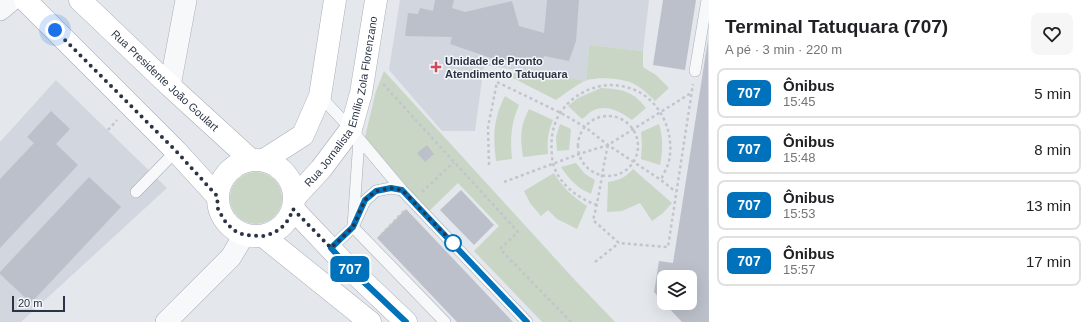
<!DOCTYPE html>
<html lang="pt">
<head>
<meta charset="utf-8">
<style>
	:root { --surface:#fff; --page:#f6f6f6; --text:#202124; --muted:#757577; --line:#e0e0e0 }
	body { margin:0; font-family:Arial,sans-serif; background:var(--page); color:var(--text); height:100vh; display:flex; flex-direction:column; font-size:15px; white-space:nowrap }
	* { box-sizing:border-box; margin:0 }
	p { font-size:13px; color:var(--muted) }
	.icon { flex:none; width:22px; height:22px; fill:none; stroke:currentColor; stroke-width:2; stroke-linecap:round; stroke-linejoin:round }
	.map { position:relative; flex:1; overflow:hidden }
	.side { display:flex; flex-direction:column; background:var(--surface); width:380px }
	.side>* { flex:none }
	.badge { padding:0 8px; border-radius:6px; font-size:14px; line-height:26px }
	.tools { position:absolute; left:657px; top:270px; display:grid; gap:8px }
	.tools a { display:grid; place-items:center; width:40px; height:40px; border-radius:8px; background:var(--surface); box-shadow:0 4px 16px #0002; font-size:20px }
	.scale { position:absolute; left:12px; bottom:10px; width:53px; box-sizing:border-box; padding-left:4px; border:2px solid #2b3445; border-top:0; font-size:11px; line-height:14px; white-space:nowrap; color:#2b3445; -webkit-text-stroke:3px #f4f6f9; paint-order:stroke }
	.you { position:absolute; width:20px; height:20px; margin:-10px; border:3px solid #fff; border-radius:50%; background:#1a73e8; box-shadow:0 0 0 6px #1a73e833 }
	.map>.badge { position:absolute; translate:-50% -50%; box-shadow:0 0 0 2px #fff }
	.round { display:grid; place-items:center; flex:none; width:42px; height:42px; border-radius:8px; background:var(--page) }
	.overview { display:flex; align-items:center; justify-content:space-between; height:68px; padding:0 16px }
	h1 { font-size:19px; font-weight:700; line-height:30px }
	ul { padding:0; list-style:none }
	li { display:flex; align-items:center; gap:12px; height:50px; margin:0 8px 6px; padding:0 8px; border:2px solid var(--line); border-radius:8px }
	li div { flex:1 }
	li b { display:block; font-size:15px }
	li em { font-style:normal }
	li .badge { min-width:44px; font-weight:700; text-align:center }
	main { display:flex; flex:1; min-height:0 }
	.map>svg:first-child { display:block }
	.built { fill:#d2d6de }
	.green { fill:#c9d6c5 }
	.building { fill:#bbc0ca }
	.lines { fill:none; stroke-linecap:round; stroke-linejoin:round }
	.lane-casing { stroke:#a9aeb7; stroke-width:12 }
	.street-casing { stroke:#a9aeb7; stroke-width:22 }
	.secondary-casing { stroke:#a9aeb7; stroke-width:23 }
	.path { stroke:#c2c5cb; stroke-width:2.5; stroke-dasharray:3 3; stroke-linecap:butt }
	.lane { stroke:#f7f8fa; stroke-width:11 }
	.street { stroke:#f7f8fa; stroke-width:21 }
	.secondary { stroke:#fff; stroke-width:22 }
	.line-casing { stroke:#fff; stroke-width:9 }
	.line { stroke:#0072bc; stroke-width:6 }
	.walk { stroke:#2b3445; stroke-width:4; stroke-dasharray:0 7.2 }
	.poi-dot { fill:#d1495b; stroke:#f4f6f9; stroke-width:1.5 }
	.stop-dot { fill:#fff; stroke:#0072bc; stroke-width:2 }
	.labels { text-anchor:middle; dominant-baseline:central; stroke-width:3; stroke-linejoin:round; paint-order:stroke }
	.poi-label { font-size:11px; font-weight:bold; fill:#2b3445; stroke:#f4f6f9; text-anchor:start }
	.street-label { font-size:11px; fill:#2b3445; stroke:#f4f6f9 }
</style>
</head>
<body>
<main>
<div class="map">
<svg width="709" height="322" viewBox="0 0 709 322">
	<rect width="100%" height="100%" fill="#e4e7ec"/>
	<!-- built -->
	<path class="built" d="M400 0H649L643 51 589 45 586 81 484 65 475 131H442L389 70Z
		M56 80 167 188 21 322H0V142Z"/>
	<!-- green -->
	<path class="green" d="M589 45 643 51V67L656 75 669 88 655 101C648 94 640 86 630 82 618 78 600 77 587 80 579 83 563 95 556 100L513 78 515 69 586 81Z
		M384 71 573 278 615 322H542L474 251 499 226 458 183 428 212 365 137 376 91Z
		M601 88C622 89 633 91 646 108L632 120C621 112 606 103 592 111 589 113 585 117 582 119L568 106 578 98Z
		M505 96 519 105C511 124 510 138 512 159L496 161C493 135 493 120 505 96Z
		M529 109 553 120C548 132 547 141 548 154L523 157C520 137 520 127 529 109Z
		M560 124 571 129 569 150 557 151 556 137Z
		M659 124C663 138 663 150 660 165L641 159 642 145 641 132Z
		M576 163 585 174 595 180 591 194C577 188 569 179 561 167Z
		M633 169 672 203 663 213 652 221 640 203 622 211 607 212 608 182C619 180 625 178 633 169Z
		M230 198a26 26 0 1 1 52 0a26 26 0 1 1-52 0Z
		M554 173C562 187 573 197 587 206L577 229 557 219 548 210 541 216 530 203 524 191Z"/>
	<!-- building -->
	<path class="building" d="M435 0H454L452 8 465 12 512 1 519 26 544 33 547 0H579L576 41 569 61 544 56 540 66 491 58 450 44 452 37 405 36 408 13 418 14 420 8 433 11Z
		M663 0H696L685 70 653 65Z
		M708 40 709 322H682L664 303H690V277H664V303L654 292 659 261 673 263Z
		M51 111 70 129 56 144 78 165 0 248V179L34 143 27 137Z
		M427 145 434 154 425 162 417 153Z
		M89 177 121 207 31 303 0 274V272Z
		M461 190 494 225 474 245 440 210Z
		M406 209 513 322H457L377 238Z"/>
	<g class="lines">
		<defs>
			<path id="lane" d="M695 71 707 0
				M320 96 351 129 402 190 527 322
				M359 139 353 227 445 322
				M136 192 176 151
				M331 248 353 227 365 201 376 191 391 188 402 190"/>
			<path id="street" d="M0 10 12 0
				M170 86 186 0
				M166 322 231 257 244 235"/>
			<g id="secondary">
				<path d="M25 0 176 151 217 196"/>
				<path id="s1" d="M80 0 170 86 251 160"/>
				<circle cx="256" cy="198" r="38"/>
				<path d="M264 160 303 135 320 96 335 0"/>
				<path id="s2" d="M295 197 321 169 351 129 361 93 376 0"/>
				<path d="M293 209 348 267 406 322"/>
				<path d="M263 236 370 322"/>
			</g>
		</defs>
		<!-- lane casing -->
		<use href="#lane" class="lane-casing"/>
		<!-- street casing -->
		<use href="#street" class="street-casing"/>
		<!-- secondary casing -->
		<use href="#secondary" class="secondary-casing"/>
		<!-- path -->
		<path class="path" d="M383 84 518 232 500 249 571 322
			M578 146a30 30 0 1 1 60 0a30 30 0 1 1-60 0Z
			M108 130 117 120
			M608 145C602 170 600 195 593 220L619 243 668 247 693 84
			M489 165 488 127 497 82 561 113 585 127 608 145 661 180 676 192
			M504 182 579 154 608 145 691 93
			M422 192 454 162
			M597 205C576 198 554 180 552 157 551 144 551 133 556 121 566 97 595 81 621 86 655 91 676 127 669 161 668 167 663 174 661 180
			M381 235 404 211
			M595 262 619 243"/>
		<!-- lane -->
		<use href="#lane" class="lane"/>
		<!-- street -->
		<use href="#street" class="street"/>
		<!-- secondary -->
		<use href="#secondary" class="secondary"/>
	</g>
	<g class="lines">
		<defs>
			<path id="line" d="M406 322 348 267 331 248 353 227 365 200 376 191 391 188 402 190 527 322"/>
		</defs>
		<!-- line casing -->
		<use href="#line" class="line-casing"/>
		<!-- line -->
		<use href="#line" class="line"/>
		<!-- walk -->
		<path class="walk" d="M55 30 176 151 217 196 218 209 224 220 233 230 244 235 263 236 274 233 282 227 289 219 293 209 331 248 353 227 365 200 376 191 391 188 402 190 453 243"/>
	</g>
	<!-- markers -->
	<path class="poi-dot" d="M434 61h4v4h4v4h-4v4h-4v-4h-4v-4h4z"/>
	<circle class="stop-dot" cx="453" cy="243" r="8"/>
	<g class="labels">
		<!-- poi labels -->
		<g class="poi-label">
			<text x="445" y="61">Unidade de Pronto<tspan x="445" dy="13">Atendimento Tatuquara</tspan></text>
		</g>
		<!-- street labels -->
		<g class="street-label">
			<text stroke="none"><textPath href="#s1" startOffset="117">Rua Presidente João Goulart</textPath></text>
			<text stroke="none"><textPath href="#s2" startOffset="110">Rua Jornalista Emílio Zola Florenzano</textPath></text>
		</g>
	</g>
</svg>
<div class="tools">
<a><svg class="icon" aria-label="layers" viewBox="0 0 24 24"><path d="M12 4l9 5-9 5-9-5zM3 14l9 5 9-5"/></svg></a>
</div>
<div class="scale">20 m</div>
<div class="you" style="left:55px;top:30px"></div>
<b class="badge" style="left:350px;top:269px;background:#0072bc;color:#fff">707</b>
</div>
<section class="side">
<div class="overview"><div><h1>Terminal Tatuquara (707)</h1><p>A pé · 3 min · 220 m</p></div><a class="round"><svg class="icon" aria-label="heart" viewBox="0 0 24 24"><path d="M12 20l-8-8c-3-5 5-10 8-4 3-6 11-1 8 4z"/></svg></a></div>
<ul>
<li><span class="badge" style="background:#0072bc;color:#fff">707</span><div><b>Ônibus</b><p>15:45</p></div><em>5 min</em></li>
<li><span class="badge" style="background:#0072bc;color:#fff">707</span><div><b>Ônibus</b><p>15:48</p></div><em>8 min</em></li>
<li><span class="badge" style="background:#0072bc;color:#fff">707</span><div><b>Ônibus</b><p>15:53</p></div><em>13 min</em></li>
<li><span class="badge" style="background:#0072bc;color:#fff">707</span><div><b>Ônibus</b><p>15:57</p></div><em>17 min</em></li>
</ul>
</section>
</main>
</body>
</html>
